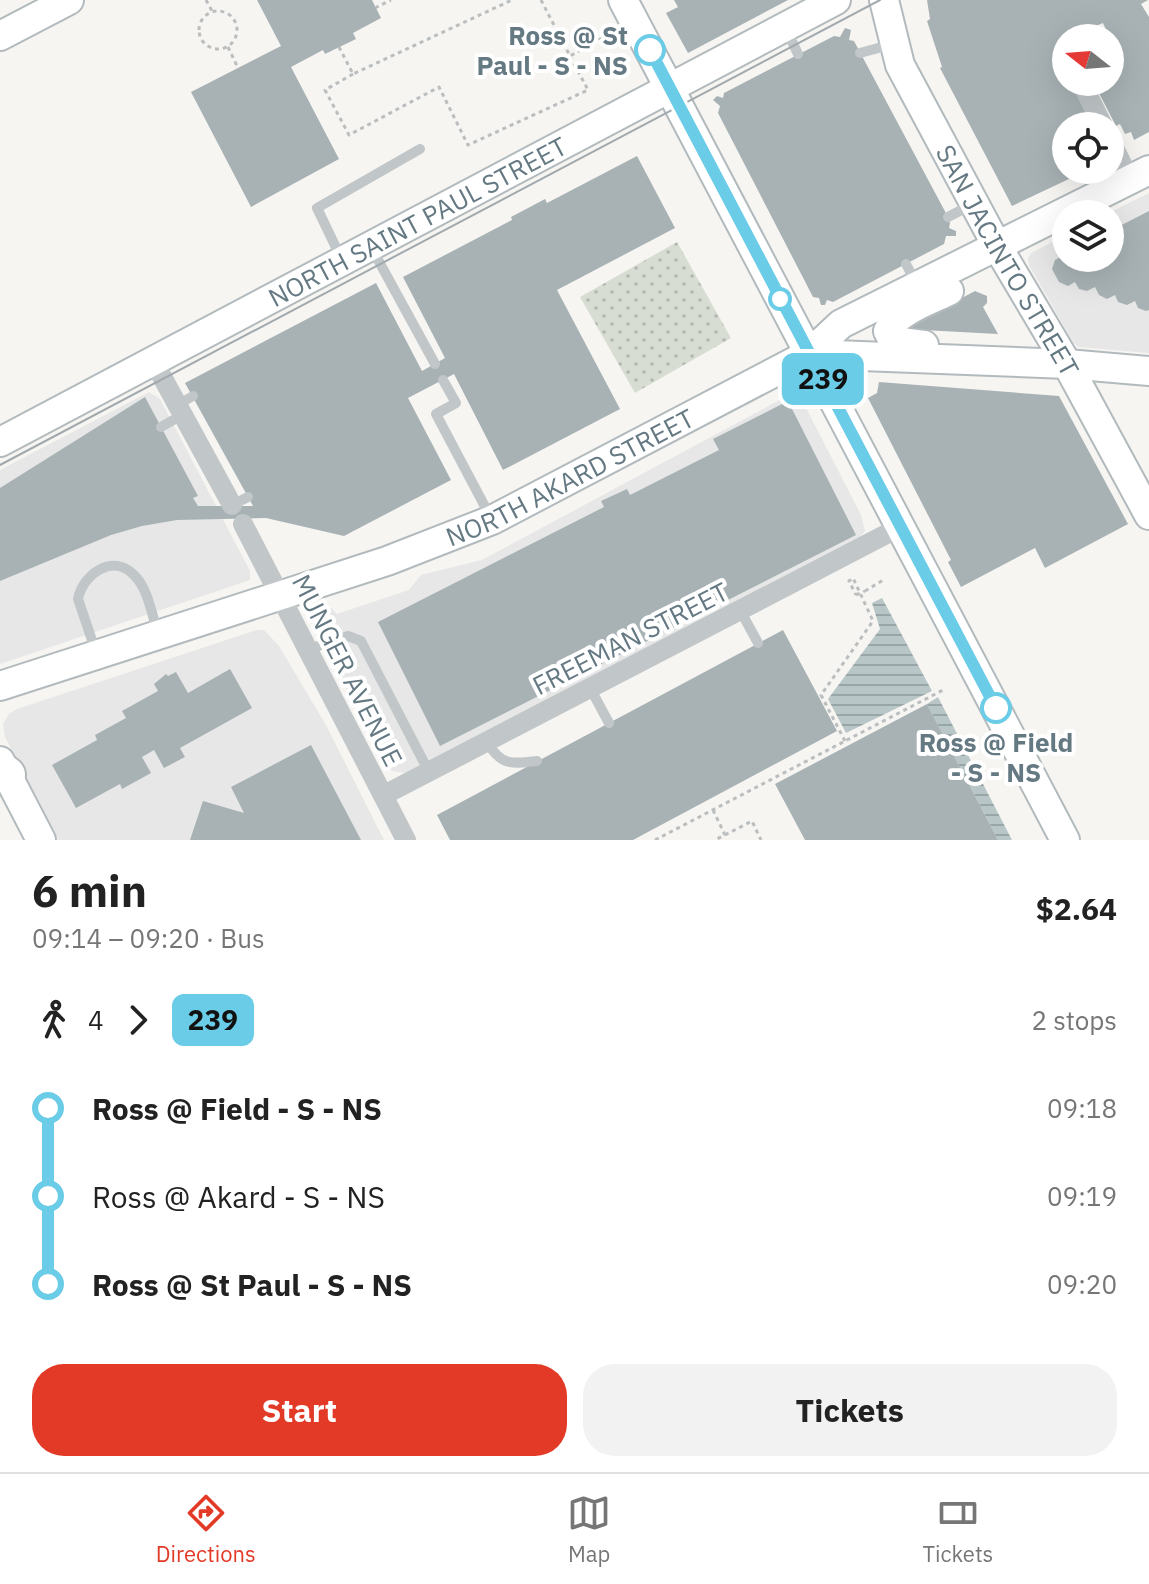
<!DOCTYPE html>
<html lang="en">
<head>
<meta charset="utf-8">
<style>
	:root { --surface:#fff; --page:#f2f2f2; --text:#222; --muted:#767676; --line:#e0e0e0; --accent:#e23a26 }
	body { margin:0; font-family:"IBM Plex Sans",sans-serif; background:var(--page); color:var(--text); height:100vh; display:flex; flex-direction:column; font-size:30px; white-space:nowrap }
	* { box-sizing:border-box; margin:0 }
	p { font-size:26px; color:var(--muted) }
	.icon { flex:none; width:44px; height:44px; fill:none; stroke:currentColor; stroke-width:2; stroke-linecap:round; stroke-linejoin:round }
	.map { position:relative; height:840px; overflow:hidden }
	.details { display:flex; flex-direction:column; background:var(--surface); flex:1 }
	.details>* { flex:none }
	.badge { padding:0 16px; border-radius:12px; font-size:28px; line-height:52px }
	.needle { width:52px; rotate:287deg }
	.controls { position:absolute; left:1052px; top:24px; display:grid; gap:16px }
	.controls a { display:grid; place-items:center; width:72px; height:72px; border-radius:50%; background:var(--surface); box-shadow:0 8px 32px #0002; font-size:40px }
	.map>.badge { position:absolute; translate:-50% -50%; box-shadow:0 0 0 4px #fff }
	.legs { display:flex; align-items:center; gap:12px; height:88px; padding:0 32px; font-size:26px }
	.legs p { margin-inline-start:auto }
	.head { display:flex; align-items:center; justify-content:space-between; height:136px; padding:0 32px }
	h1 { font-size:44px; font-weight:700; line-height:60px }
	.action { display:flex; gap:16px; margin-top:auto; padding:16px 32px }
	.action a { flex:1; height:92px; border-radius:32px; background:var(--accent); color:#fff; font-size:32px; font-weight:700; line-height:92px; text-align:center }
	.action a+a { background:var(--page); color:var(--text) }
	ul { padding:0 32px; list-style:none }
	li { display:flex; align-items:center; gap:28px; height:88px; font-size:30px }
	li i { display:grid; place-items:center; width:12px; height:100%; margin:0 10px; background:currentColor }
	li i::after { content:''; width:20px; height:20px; margin:-10px; border:6px solid; border-radius:50%; background:var(--surface) }
	li p { margin-inline-start:auto }
	li:first-child i { background:linear-gradient(#0000 50%,currentColor 0) }
	li:last-child i { background:linear-gradient(currentColor 50%,#0000 0) }
	.dock { display:flex; justify-content:space-around; align-items:center; height:112px; border-top:2px solid var(--line); background:var(--surface); font-size:22px; color:var(--muted) }
	.dock a { display:grid; justify-items:center; gap:4px }
	.dock .current { color:var(--accent) }
	.map>svg:first-child { display:block }
	.built { fill:#e6e7e6 }
	.park { fill:url(#park-dots) }
	.water { fill:url(#water-rules) }
	.building { fill:#a8b2b5 }
	.lines { fill:none; stroke-linecap:round; stroke-linejoin:round }
	.secondary-casing { stroke:#b3babd; stroke-width:32 }
	.highway-casing { stroke:#b4b8ba; stroke-width:40 }
	.path { stroke:#bbbebf; stroke-width:3; stroke-dasharray:4 4; stroke-linecap:butt }
	.lane { stroke:#c1c6c8; stroke-width:10 }
	.street { stroke:#c1c6c8; stroke-width:20 }
	.secondary { stroke:#fff; stroke-width:28 }
	.highway { stroke:#fff; stroke-width:36 }
	.tram { stroke:#a2a9ad; stroke-width:2 }
	.path-bridge { stroke:#bbbebf; stroke-width:3; stroke-dasharray:4 4; stroke-linecap:butt }
	.line-1-casing { stroke:#fff; stroke-width:18 }
	.line-1 { stroke:#6bcce7; stroke-width:12 }
	.stop-1-dot { fill:#fff; stroke:#6bcce7; stroke-width:4 }
	.labels { text-anchor:middle; dominant-baseline:central; stroke-width:8; stroke-linejoin:round; paint-order:stroke }
	.stop-label { font-size:26px; font-weight:bold; fill:#657983; stroke:#fff; text-anchor:end }
	.street-label { font-size:26px; fill:#657983; stroke:#fff }
</style>
</head>
<body>
<div class="map">
<svg width="1149" height="840" viewBox="0 0 1149 840">
	<defs>
		<pattern id="park-dots" width="8" height="8" patternUnits="userSpaceOnUse" patternTransform="scale(2)"><rect width="8" height="8" fill="#d8ddd3"/><path d="M2 2h.1M6 6h.1" fill="none" stroke="#b3b8b1" stroke-width="1.8" stroke-linecap="round"/></pattern>
		<pattern id="water-rules" width="6" height="5" patternUnits="userSpaceOnUse" patternTransform="scale(2)"><rect width="6" height="5" fill="#b8c6c8"/><path d="M0 2.5h6" fill="none" stroke="#99a6a8"/></pattern>
	</defs>
	<rect width="100%" height="100%" fill="#f6f5f2"/>
	<!-- built -->
	<path class="built" d="M1149 193V353L1078 347 1073 342 1029 265 1028 258 1031 253 1066 235V258H1110V214H1107Z
		M149 392 160 399 250 571V580L0 664V470Z
		M789 395 803 402 861 515 865 531 860 537 406 773 392 771 316 634 313 623 316 613 324 608H331L337 614 409 590 421 575 482 560Z
		M257 630H264L279 646 327 727 384 840H58L5 737 3 724 9 714 17 709Z"/>
	<!-- park -->
	<path class="park" d="M677 242 731 338 635 393 580 297Z"/>
	<!-- water -->
	<path class="water" d="M882 598 932 691 846 733 828 699 880 629 872 603Z
		M938 697 1012 840H998L927 704Z"/>
	<!-- building -->
	<path class="building" d="M257 0H372L381 18 353 33 356 39 325 54 323 50 291 67 339 159 251 207 191 92 281 46Z
		M674 0H788L688 53 666 13 678 7Z
		M927 0H1148L1141 4 1149 17V132L1134 140 1131 132 1125 134 1120 124 1116 126 1098 91 1101 88 1098 82H1110V38L1103 23 1066 38V82H1075L1099 126H1066V170H1088L1012 206 940 68 942 67 927 21 930 19Z
		M845 28 851 30 849 40 854 41 948 217 950 223 949 228 956 231V236H946L944 244 833 302 827 300 825 305H821L819 298 813 297 718 113 720 106 713 100 717 96 723 98 724 93 834 36 840 37Z
		M637 156 675 228 557 290 620 409 503 470 454 374 408 398 451 480 344 536 266 518 177 520 142 526 111 535 0 581V488L145 397 198 496 193 498 198 506H253L185 383 376 283 422 371 445 358 403 277 512 220 511 217 545 199 547 203Z
		M1149 211V310L1146 311 1138 308 1135 301 1127 305 1118 302 1115 295 1107 299 1099 295 1095 287 1087 291 1079 289 1075 282 1068 286 1059 282 1052 269 1055 260 1066 254V258H1110V231Z
		M975 291 987 296V303L983 307 998 334 904 329Z
		M879 382 1059 396 1128 524 1045 568 1035 548 961 587 948 562 951 560 868 398 877 393Z
		M788 401 856 535 440 746 378 622 604 507 601 501 627 489 630 495 719 450 713 439Z
		M783 630 837 731 633 840H450L437 815Z
		M230 669 252 708 180 748 185 757 164 768 154 750 142 757 151 773 122 789 120 784 76 808 52 765 97 740 95 735 126 718 122 711 158 691 154 684 166 674 168 676 176 672 188 693Z
		M927 704 998 840H805L775 784Z
		M311 745 361 840H190L203 801 244 813 231 787Z"/>
	<g class="lines">
		<defs>
			<g id="secondary">
				<path d="M623 0 1065 840"/>
				<path id="s1" d="M884 0 900 65 997 246 1067 364 1149 515"/>
				<path d="M0 36 69 0"/>
				<path d="M924 345 893 341 888 331C895 312 931 300 949 291"/>
				<path d="M809 354 841 324 1149 170"/>
				<path id="s2" d="M0 442 836 0"/>
				<path id="s3" d="M0 686 387 561 492 520 809 354 1067 364 1149 371"/>
				<path d="M0 761 41 840"/>
			</g>
			<path id="highway" d="M0 770 7 775"/>
		</defs>
		<!-- secondary casing -->
		<use href="#secondary" class="secondary-casing"/>
		<!-- highway casing -->
		<use href="#highway" class="highway-casing"/>
		<!-- path -->
		<path class="path" d="M206 0 212 11
			M541 0 570 56 604 37
			M375 8 391 0
			M199 30a19 19 0 1 1 38 0a19 19 0 1 1-38 0Z
			M228 47 238 68
			M339 47 353 74 512 0
			M353 74 325 90 349 135 439 87 468 145 588 90 570 56
			M865 591 885 579
			M845 741 821 695 873 621 853 578 849 581 856 595
			M713 810 725 835 715 840
			M725 835 752 821 761 840
			M655 840 943 690"/>
		<!-- lane -->
		<path class="lane" d="M785 27 798 54
			M860 53 893 44
			M948 217 971 205
			M371 247 435 364
			M342 260 317 208 420 149
			M906 264 916 283
			M443 380 456 403 436 414 491 518
			M177 405 193 396
			M161 427 182 415
			M232 505 248 497
			M740 610 758 643
			M306 650 348 636 361 641 429 772
			M96 652 78 599C83 574 113 553 134 575 148 588 152 616 158 633
			M590 688 609 723
			M487 742C501 766 512 764 537 761"/>
		<!-- street -->
		<path class="street" d="M1081 82 1103 126
			M1110 140 1130 180
			M154 362 232 505
			M243 524 406 840
			M384 795 900 527"/>
		<!-- secondary -->
		<use href="#secondary" class="secondary"/>
		<!-- highway -->
		<use href="#highway" class="highway"/>
		<!-- tram -->
		<path class="tram" d="M0 465 880 0"/>
		<!-- path-bridge -->
		<path class="path-bridge" d="M856 595 865 591"/>
	</g>
	<g class="lines">
		<defs>
			<path id="line-1" d="M650 50 996 708"/>
		</defs>
		<!-- line-1 casing -->
		<use href="#line-1" class="line-1-casing"/>
		<!-- line-1 -->
		<use href="#line-1" class="line-1"/>
	</g>
	<!-- markers -->
	<g class="stop-1-dot">
		<circle cx="650" cy="50" r="14"/>
		<circle cx="780" cy="299" r="10"/>
		<circle cx="996" cy="708" r="14"/>
	</g>
	<g class="labels">
		<!-- stop labels -->
		<g class="stop-label">
			<text x="628" y="35">Ross @ St<tspan x="628" dy="30">Paul - S - NS</tspan></text>
			<text x="996" y="742" text-anchor="middle">Ross @ Field<tspan x="996" dy="30">- S - NS</tspan></text>
		</g>
		<!-- street labels -->
		<g class="street-label">
			<text stroke="none"><textPath href="#s2" startOffset="472">NORTH SAINT PAUL STREET</textPath></text>
			<text stroke="none"><textPath href="#s1" startOffset="290">SAN JACINTO STREET</textPath></text>
			<text stroke="none"><textPath href="#s3" startOffset="608">NORTH AKARD STREET</textPath></text>
			<text transform="translate(630 638) rotate(-27)">FREEMAN STREET</text>
			<text transform="translate(348 670) rotate(63)">MUNGER AVENUE</text>
		</g>
	</g>
</svg>
<div class="controls">
<a><svg class="needle" viewBox="-14 -14 28 28"><path d="M0-13l5 13h-10z" fill="#e53935"/><path d="M0 13l5-13h-10z" fill="#767676"/></svg></a>
<a><svg class="icon" aria-label="locate" viewBox="0 0 24 24"><circle cx="12" cy="12" r="6"/><path d="M12 2v4M12 18v4M2 12h4M18 12h4"/></svg></a>
<a><svg class="icon" aria-label="layers" viewBox="0 0 24 24"><path d="M12 4l9 5-9 5-9-5zM3 14l9 5 9-5"/></svg></a>
</div>
<b class="badge" style="left:823px;top:379px;background:#6bcce7;color:#111">239</b>
</div>
<section class="details">
<div class="head"><div><h1>6 min</h1><p>09:14 – 09:20 · Bus</p></div><b>$2.64</b></div>
<div class="legs"><svg class="icon" aria-label="walk" viewBox="0 0 24 24"><circle cx="13" cy="4" r="2"/><path d="M13 8l-2 6 4 7M11 14l-3 7M7 12l3-4h3l4 4"/></svg>4<svg class="icon" aria-label="forward" viewBox="0 0 24 24"><path d="M9 5l7 7-7 7"/></svg><b class="badge" style="background:#6bcce7;color:#111">239</b><p>2 stops</p></div>
<ul>
<li><i style="color:#6bcce7"></i><b>Ross @ Field - S - NS</b><p>09:18</p></li>
<li><i style="color:#6bcce7"></i><span>Ross @ Akard - S - NS</span><p>09:19</p></li>
<li><i style="color:#6bcce7"></i><b>Ross @ St Paul - S - NS</b><p>09:20</p></li>
</ul>
<div class="action"><a>Start</a><a>Tickets</a></div>
</section>
<nav class="dock">
<a class="current"><svg class="icon" aria-label="directions" viewBox="0 0 24 24"><path d="M12 3l9 9-9 9-9-9zM9 14v-3h6M13 9l2 2-2 2"/></svg>Directions</a>
<a><svg class="icon" aria-label="map" viewBox="0 0 24 24"><path d="M3 6l6-2 6 2 6-2v14l-6 2-6-2-6 2zM9 4v14M15 6v14"/></svg>Map</a>
<a><svg class="icon" aria-label="tickets" viewBox="0 0 24 24"><path d="M3 7h18v10H3zM15 7v10"/></svg>Tickets</a>
</nav>
</body>
</html>
